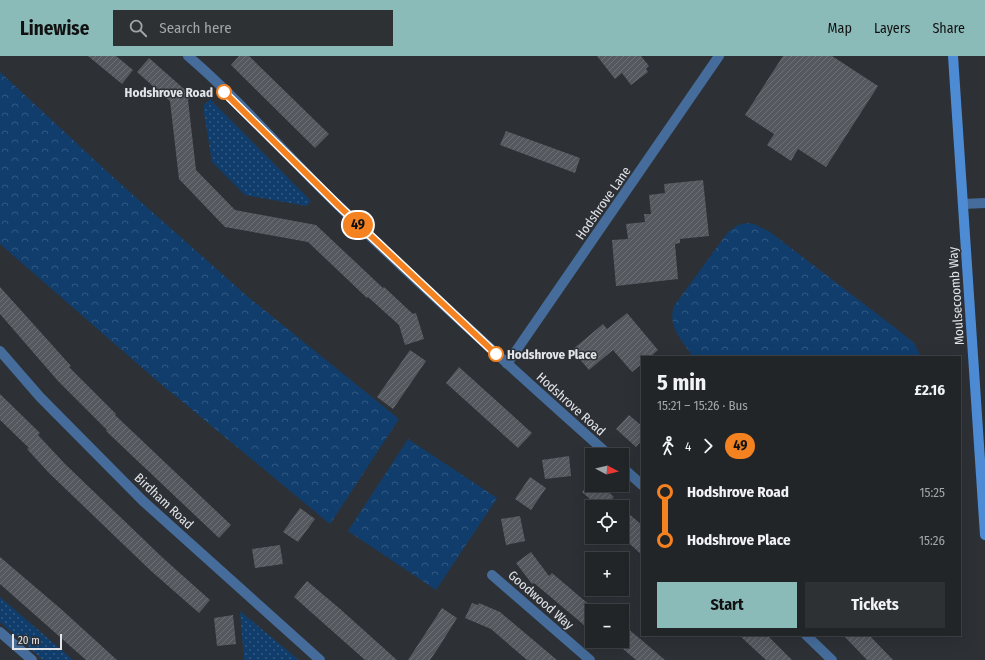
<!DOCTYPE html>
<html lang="en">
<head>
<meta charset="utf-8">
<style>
	:root { --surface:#222528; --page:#2e3134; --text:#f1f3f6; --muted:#a2a5a8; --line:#3f4245; --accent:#8bbbb9 }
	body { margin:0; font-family:"Fira Sans Condensed",sans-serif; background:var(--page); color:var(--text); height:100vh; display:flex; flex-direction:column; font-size:15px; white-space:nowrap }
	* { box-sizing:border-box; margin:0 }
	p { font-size:13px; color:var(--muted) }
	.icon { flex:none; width:22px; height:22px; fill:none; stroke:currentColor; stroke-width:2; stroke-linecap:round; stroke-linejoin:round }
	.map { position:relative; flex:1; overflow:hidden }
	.drawer { position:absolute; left:641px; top:300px; width:320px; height:280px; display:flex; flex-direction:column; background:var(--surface); border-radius:0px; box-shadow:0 4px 16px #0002,0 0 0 1px var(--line) }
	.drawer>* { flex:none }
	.badge { padding:0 8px; border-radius:13px; font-size:14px; line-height:26px }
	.needle { width:26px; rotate:97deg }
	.buttons { position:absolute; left:585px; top:392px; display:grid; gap:8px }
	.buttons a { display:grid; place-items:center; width:44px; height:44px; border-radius:0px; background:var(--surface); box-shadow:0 4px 16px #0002,0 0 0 1px var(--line); font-size:20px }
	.scale { position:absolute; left:12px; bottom:10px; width:50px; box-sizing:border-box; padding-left:4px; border:2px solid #e2e4e8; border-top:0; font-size:11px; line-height:14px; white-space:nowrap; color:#e2e4e8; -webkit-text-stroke:3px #2d3136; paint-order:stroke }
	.map>.badge { position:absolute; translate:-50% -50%; box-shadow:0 0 0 2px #fff }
	.legs { display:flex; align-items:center; gap:6px; height:44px; padding:0 16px; font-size:13px }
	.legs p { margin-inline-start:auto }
	.overview { display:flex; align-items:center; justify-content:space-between; height:68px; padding:0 16px }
	h1 { font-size:22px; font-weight:700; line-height:30px }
	.primary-button { display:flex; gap:8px; margin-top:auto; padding:8px 16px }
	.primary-button a { flex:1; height:46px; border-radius:0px; background:var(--accent); color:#111; font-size:16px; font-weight:700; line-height:46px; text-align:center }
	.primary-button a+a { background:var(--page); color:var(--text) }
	ul { padding:0 16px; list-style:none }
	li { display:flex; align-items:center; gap:14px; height:48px; font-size:15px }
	li i { display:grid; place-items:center; width:6px; height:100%; margin:0 5px; background:currentColor }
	li i::after { content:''; width:10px; height:10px; margin:-5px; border:3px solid; border-radius:50%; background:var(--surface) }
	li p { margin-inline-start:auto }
	li:first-child i { background:linear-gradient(#0000 50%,currentColor 0) }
	li:last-child i { background:linear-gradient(currentColor 50%,#0000 0) }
	header { display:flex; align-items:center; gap:24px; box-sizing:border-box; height:56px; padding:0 20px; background:var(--accent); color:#111 }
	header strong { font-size:19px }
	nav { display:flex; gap:22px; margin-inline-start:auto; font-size:14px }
	.search { width:280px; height:36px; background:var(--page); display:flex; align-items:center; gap:10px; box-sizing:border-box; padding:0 14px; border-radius:0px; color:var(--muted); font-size:15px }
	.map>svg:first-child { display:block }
	.grass { fill:url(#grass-dots) }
	.forest { fill:url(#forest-crowns) }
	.building { fill:url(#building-hatch) }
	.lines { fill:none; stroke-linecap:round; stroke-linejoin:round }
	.street { stroke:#456c9a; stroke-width:10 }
	.secondary { stroke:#4d8cd5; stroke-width:10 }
	.line-1-casing { stroke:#fff; stroke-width:9 }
	.line-1 { stroke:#f58220; stroke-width:6 }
	.stop-1-dot { fill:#fff; stroke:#f58220; stroke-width:2 }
	.labels { text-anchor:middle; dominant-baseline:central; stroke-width:3; stroke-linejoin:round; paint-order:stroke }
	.stop-label { font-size:13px; font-weight:bold; fill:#e2e4e8; stroke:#2d3136; text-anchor:end }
	.street-label { font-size:13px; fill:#e2e4e8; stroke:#2d3136 }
</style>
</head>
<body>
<header>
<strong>Linewise</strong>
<div class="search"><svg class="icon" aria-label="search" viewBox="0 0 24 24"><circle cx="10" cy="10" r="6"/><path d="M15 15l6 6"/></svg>Search here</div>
<nav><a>Map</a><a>Layers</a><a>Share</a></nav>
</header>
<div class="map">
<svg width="985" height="604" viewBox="0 0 985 604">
	<defs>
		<pattern id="grass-dots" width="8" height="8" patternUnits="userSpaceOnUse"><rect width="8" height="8" fill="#103d6c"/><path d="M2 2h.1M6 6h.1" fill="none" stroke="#325981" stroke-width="1.8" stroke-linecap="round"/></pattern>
		<pattern id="forest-crowns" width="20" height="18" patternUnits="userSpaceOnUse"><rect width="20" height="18" fill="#103d6c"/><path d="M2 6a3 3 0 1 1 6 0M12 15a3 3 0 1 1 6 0" fill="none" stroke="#325981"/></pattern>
		<pattern id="building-hatch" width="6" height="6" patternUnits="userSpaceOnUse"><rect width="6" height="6" fill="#55595f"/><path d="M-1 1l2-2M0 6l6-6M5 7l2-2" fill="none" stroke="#6d7176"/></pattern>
	</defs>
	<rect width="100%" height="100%" fill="#2d3136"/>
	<!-- grass -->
	<path class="grass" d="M210 43 311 145 306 150 245 139 212 106 203 50Z
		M0 541 73 604H43L0 566Z
		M240 555 299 604H244Z"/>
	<!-- forest -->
	<path class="forest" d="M0 16 114 122 247 240 399 363 330 468 155 323 0 188Z
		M747 167 754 168 770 176 898 274 914 287 921 301H693C683 284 667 272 674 250L728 176 738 169Z
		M408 383 497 442 436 534 348 475Z"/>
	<!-- building -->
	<path class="building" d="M88 0H116L133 14 122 28Z
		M239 0H249L329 78 315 92 231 9Z
		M597 0H641L649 10 646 13 648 16 631 29 622 17 615 23Z
		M783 0H832L878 30 826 111 798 93 791 105 767 89 774 78 745 59Z
		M149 2 192 40 188 44 196 114 235 154 316 169 383 232 384 231 413 258 416 257 424 283 405 289 399 269 368 241 367 242 308 186 225 171 179 123 170 45 137 16Z
		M506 75 580 102 575 117 500 89Z
		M703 124 709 180 680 183V187L675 188 678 223 616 230 612 184 628 183 626 168 645 166 644 158H651L649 139 665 137 664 128Z
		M0 231 71 310 69 311 116 358 115 359 231 469 219 482 106 375 107 374 58 325 0 258Z
		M627 257 658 294 650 301H642V308L632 316 613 294 589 314 572 294 603 268 607 273Z
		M410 294 426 305 393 353 377 341Z
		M459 311 532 377 518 392 446 327Z
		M0 338 40 377 38 379 65 408 163 502 210 544 199 557 150 514 49 417 27 393 29 392 0 364Z
		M629 359 642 370V384L636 391 616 373Z
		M569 400 571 420 545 423 542 404Z
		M530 421 546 432 531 454 515 443Z
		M592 424V429H601L614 441 612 443 621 451H599L582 436Z
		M300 452 315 463 298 486 283 476Z
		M622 452 642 469V499L622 481Z
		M520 460 525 485 506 489 501 463Z
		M280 489 283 508 255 512 252 493Z
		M531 496 549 520 552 517 592 551V571L586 566 584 569 534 527 532 528 516 507Z
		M0 501 61 553 117 604H86L0 528Z
		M307 525 339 552 397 604H365L294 541Z
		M472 547 478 549 479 547 500 556 557 604H527L491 573 465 562Z
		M442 552 457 562 437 594 430 604H408Z
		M233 559 236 588 217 590 214 562Z
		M628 573 638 581 665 604H636L616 587 622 585V579Z
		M739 579H767L792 604H766Z
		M843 579H869L893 604H867Z"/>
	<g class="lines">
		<!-- street -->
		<path class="street" d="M188 0C242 46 288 102 340 151 427 236 518 318 609 399
			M963 148 985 147
			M0 295 40 341 143 445 320 604
			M507 308 719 0
			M622 411 642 429
			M492 519 590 604
			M0 576 32 604
			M806 579 832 604"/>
		<!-- secondary -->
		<path class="secondary" d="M953 0 985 479"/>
	</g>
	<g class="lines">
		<defs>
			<path id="line-1" d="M224 36 339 150 496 298"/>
		</defs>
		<!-- line-1 casing -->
		<use href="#line-1" class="line-1-casing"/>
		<!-- line-1 -->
		<use href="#line-1" class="line-1"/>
	</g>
	<!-- markers -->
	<g class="stop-1-dot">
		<circle cx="224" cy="36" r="7"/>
		<circle cx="496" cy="298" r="7"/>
	</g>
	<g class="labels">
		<!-- stop labels -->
		<g class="stop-label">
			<text x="213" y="36">Hodshrove Road</text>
			<text x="507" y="298" text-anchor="start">Hodshrove Place</text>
		</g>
		<!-- street labels -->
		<g class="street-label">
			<text transform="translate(603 147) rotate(-55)">Hodshrove Lane</text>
			<text transform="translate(956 240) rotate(-94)">Moulsecoomb Way</text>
			<text transform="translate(571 348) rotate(42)">Hodshrove Road</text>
			<text transform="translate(164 445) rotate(43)">Birdham Road</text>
			<text transform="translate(541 544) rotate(41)">Goodwood Way</text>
		</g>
	</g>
</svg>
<div class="buttons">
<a><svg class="needle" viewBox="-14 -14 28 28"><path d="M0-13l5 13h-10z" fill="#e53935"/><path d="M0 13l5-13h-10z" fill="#a2a5a8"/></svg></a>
<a><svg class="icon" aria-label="locate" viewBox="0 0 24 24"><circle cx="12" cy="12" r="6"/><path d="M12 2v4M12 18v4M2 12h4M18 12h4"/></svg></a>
<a>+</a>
<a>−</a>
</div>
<div class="scale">20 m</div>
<b class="badge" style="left:358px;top:169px;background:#f58220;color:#111">49</b>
<section class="drawer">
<div class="overview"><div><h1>5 min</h1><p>15:21 – 15:26 · Bus</p></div><b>£2.16</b></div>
<div class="legs"><svg class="icon" aria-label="walk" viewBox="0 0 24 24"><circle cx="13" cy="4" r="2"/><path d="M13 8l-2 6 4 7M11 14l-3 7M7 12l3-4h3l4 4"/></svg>4<svg class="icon" aria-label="forward" viewBox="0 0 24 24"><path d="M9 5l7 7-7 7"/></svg><b class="badge" style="background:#f58220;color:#111">49</b></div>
<ul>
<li><i style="color:#f58220"></i><b>Hodshrove Road</b><p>15:25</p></li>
<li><i style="color:#f58220"></i><b>Hodshrove Place</b><p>15:26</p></li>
</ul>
<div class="primary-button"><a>Start</a><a>Tickets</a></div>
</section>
</div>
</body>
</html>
